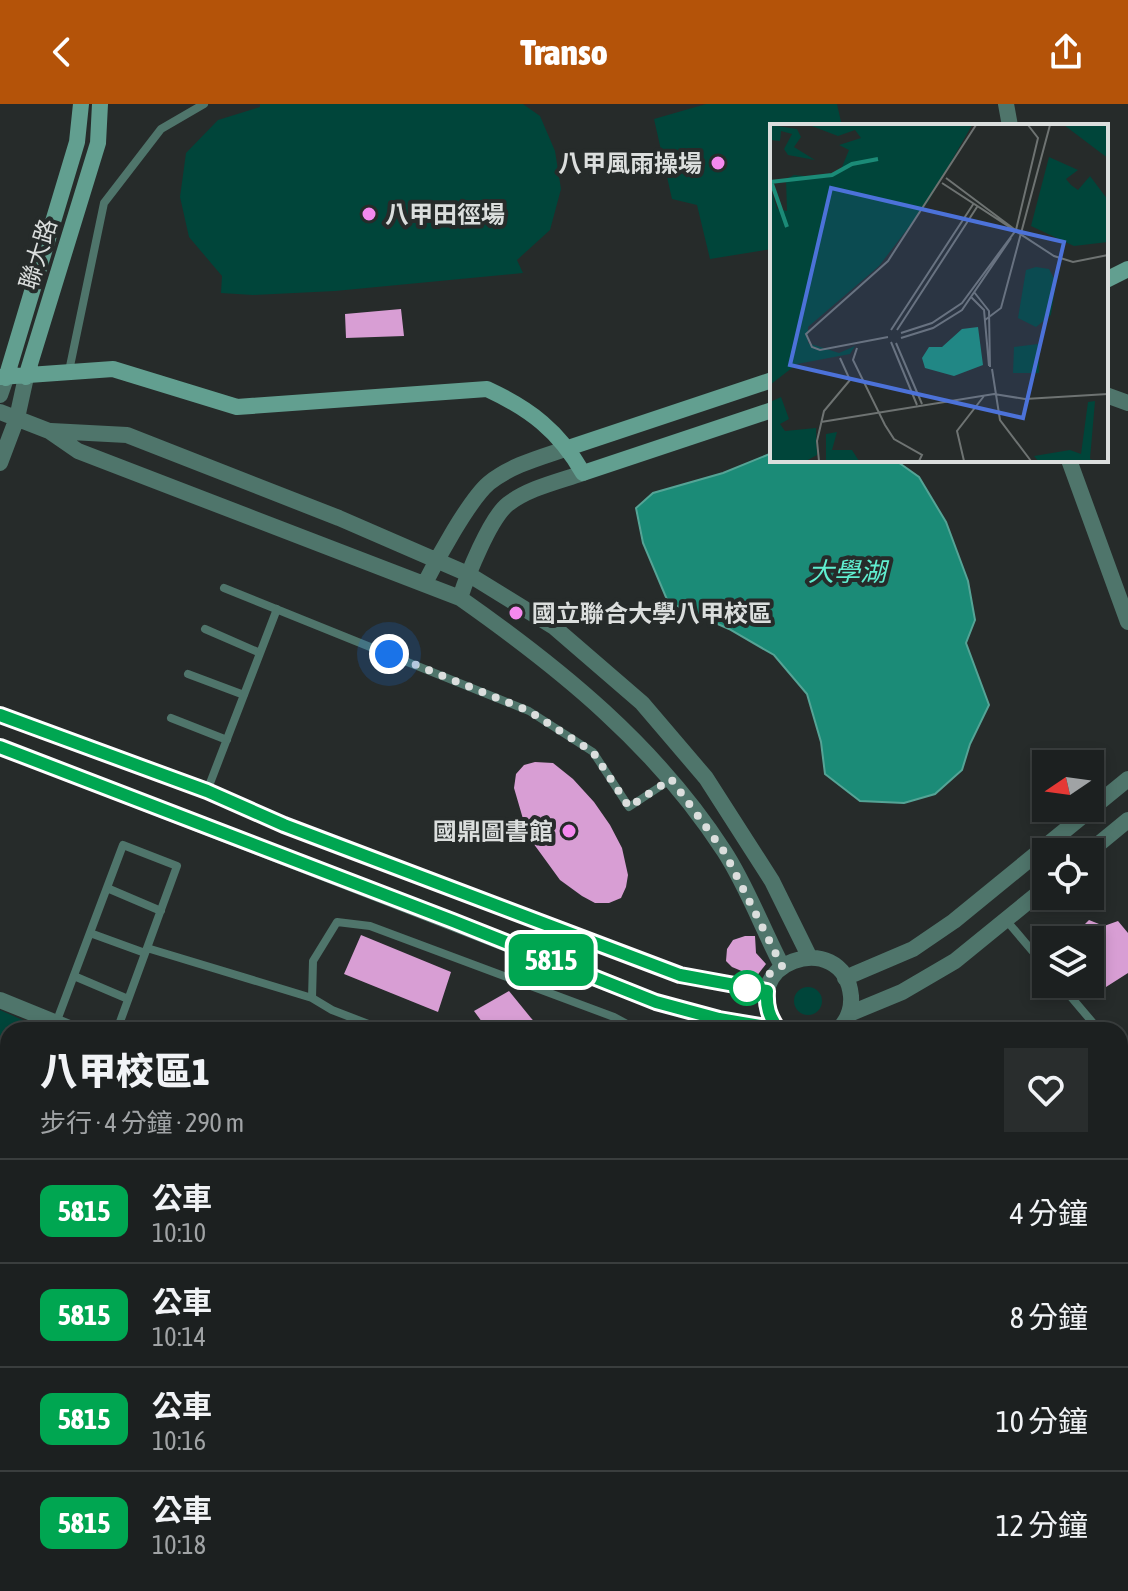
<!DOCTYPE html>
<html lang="zh-TW">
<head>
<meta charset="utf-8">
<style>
	:root { --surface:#1c2020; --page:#292d2d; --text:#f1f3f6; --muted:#a0a3a5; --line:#3a3e3e; --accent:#b45309 }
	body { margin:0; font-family:"Asap Condensed","Noto Sans TC",sans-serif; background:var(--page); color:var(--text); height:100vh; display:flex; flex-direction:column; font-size:30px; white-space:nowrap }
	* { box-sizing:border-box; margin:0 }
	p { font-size:26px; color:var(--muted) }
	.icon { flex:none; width:44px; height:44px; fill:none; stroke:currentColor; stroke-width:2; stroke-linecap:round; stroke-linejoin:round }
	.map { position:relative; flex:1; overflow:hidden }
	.panel { position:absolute; left:0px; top:918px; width:1128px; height:570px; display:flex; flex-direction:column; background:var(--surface); border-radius:24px 24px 0 0; box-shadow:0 4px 12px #0003,0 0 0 2px var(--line) }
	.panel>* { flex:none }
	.badge { padding:0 16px; border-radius:12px; font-size:28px; line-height:52px }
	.needle { width:52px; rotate:257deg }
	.buttons { position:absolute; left:1032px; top:646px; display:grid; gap:16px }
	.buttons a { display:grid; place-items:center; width:72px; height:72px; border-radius:0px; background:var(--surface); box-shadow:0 4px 12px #0003,0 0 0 2px var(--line); font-size:40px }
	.you { position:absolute; width:40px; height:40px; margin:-20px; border:6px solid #fff; border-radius:50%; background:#1a73e8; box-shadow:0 0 0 12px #1a73e833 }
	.map>.badge { position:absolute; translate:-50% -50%; box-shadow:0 0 0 4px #fff }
	.round { display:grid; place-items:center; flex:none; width:84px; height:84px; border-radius:0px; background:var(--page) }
	.head { display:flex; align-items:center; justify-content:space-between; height:136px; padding:0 40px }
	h1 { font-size:38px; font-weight:800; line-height:60px }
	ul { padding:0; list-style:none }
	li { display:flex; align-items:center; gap:24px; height:104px; padding:0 40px; border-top:2px solid var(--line) }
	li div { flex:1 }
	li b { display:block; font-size:30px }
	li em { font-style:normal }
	li .badge { min-width:88px; font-weight:700; text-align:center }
	header { display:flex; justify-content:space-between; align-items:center; height:104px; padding:0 40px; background:var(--accent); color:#fff; font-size:36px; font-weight:800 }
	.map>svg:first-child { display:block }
	.green { fill:#00453a }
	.water { fill:#1b8b77; stroke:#55a496; stroke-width:2 }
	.building { fill:#d89ed4 }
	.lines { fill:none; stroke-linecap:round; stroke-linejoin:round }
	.lane { stroke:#4f756b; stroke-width:8 }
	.street { stroke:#4f756b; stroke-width:16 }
	.secondary { stroke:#629f90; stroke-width:16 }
	.line-casing { stroke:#fff; stroke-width:18 }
	.line { stroke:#00a651; stroke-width:12 }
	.walk { stroke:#dbdedd; stroke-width:8; stroke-dasharray:0 14.4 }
	.poi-dot { fill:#f589ef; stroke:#262b2a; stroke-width:3 }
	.stop-dot { fill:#fff; stroke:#00a651; stroke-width:4 }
	.labels { text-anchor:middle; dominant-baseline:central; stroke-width:8; stroke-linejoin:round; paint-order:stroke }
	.poi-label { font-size:24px; font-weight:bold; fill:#dbdedd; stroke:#262b2a; text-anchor:end }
	.street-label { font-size:24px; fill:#dbdedd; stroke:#262b2a }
	.water-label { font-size:26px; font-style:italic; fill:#60eed0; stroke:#262b2a }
	.inset-river { fill:none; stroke:#1b8b77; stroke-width:4 }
	.inset-road { fill:none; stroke:#6e7372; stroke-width:2 }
	.view { fill:#4c72d9; fill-opacity:0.15; stroke:#4c72d9; stroke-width:4 }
	.inset-edge { fill:none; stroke:#dbdedd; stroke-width:4 }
</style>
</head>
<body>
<header><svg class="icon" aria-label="back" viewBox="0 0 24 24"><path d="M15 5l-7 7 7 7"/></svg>Transo<svg class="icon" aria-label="share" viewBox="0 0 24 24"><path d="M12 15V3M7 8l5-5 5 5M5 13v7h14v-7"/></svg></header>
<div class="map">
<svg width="1128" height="1487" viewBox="0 0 1128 1487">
	<rect width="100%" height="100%" fill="#262b2a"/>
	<!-- green -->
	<path class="green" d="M260 0H523L540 12 555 47 561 85 550 126 517 156 523 169 335 187 253 191 221 189 222 172 189 133 180 93 186 49 218 16 260 3Z
		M706 0H837L842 22H772V145L710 155 697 101 672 95 654 15Z
		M794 897a14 14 0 1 1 28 0a14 14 0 1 1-28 0Z
		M0 906 45 926H8V1480H1120V1454L1128 1461V1487H0Z"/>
	<!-- water -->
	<path class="water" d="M772 349V356H895L919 373 946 418 968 477 975 516 966 539 989 601 970 640 962 666 935 690 904 699 860 697 825 670 821 638 807 590 774 551 729 525 668 498 643 439 636 404 653 389 723 369Z"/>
	<!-- building -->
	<path class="building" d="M401 205 404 232 346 234 345 210Z
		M535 658 553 659 573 675 594 698 610 721 622 744 628 771 626 783 621 794 609 799H595L582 792 560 776 528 732 514 684 516 670 524 661Z
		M1089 816 1104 822 1118 817 1128 829V869L1095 890 1090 884V836H1069Z
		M361 831 451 868 438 908 344 870Z
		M745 832H755L756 849 766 860 756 873 732 863 726 857 727 845 733 836Z
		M509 887 531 914 542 926H488L474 907Z"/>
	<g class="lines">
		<!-- lane -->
		<path class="lane" d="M69 267 104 99 161 25 204 0
			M224 484 529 607 593 648 629 703 670 676
			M205 525 260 549
			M188 570 244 591
			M171 614 227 636
			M207 687 277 505
			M107 784 161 807
			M1006 816 1046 863
			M90 829 145 849
			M147 844 312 894
			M74 872 128 895
			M1060 880 1099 926
			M56 919 123 741 177 762 117 926
			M384 926 332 906 312 894 313 857 337 818 370 822 614 913 638 926
			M1120 950 1128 960"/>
		<!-- street -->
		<path class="street" d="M1006 0 1010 22
			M0 291 6 274
			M1106 291 1128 299
			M0 308 49 327 78 347 460 494C561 565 656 642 724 747 747 782 762 824 782 862
			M51 327 127 331 339 414 468 470 554 523 642 599 706 674 772 777 809 852
			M1069 356 1128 518
			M0 359 17 314 26 273
			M425 479C437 455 469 396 489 379 511 361 542 353 568 344
			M460 494C467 472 490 414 508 400 529 384 557 378 583 369
			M0 611 207 687 284 721 680 871 767 887
			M0 643 656 898 719 915 778 925
			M1089 748 1128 716
			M845 874 913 845 954 817 1128 675
			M0 896 74 926
			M849 910 902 888 955 857 1046 783
			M779 926C728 859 844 821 851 892 852 905 847 917 838 926
			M1120 1023 1128 1016
			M1120 1116 1128 1110"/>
		<!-- secondary -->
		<path class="secondary" d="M1106 176 1128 165
			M0 273 113 265 237 303 487 285C530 305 559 327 583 369L772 306
			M26 273 98 39 100 0
			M6 274 77 38 81 0
			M568 344 772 276"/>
	</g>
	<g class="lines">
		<defs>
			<path id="line" d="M0 611 207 687 284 721 680 871 767 887C766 903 769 912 778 925L719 915 656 898 453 817 0 643"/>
		</defs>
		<!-- line casing -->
		<use href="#line" class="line-casing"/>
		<!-- line -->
		<use href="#line" class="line"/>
		<!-- walk -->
		<path class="walk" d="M389 550 529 607 593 648 629 703 671 675 725 749 782 862 747 884"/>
	</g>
	<!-- markers -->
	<g class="poi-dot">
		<circle cx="718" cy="59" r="8"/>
		<circle cx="369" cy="110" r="8"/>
		<circle cx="516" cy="509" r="8"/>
		<circle cx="569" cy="727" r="8"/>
	</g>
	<circle class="stop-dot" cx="747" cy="884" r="16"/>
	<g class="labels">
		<!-- poi labels -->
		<g class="poi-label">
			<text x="702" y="59">八甲風雨操場</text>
			<text x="385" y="110" text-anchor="start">八甲田徑場</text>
			<text x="532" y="509" text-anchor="start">國立聯合大學八甲校區</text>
			<text x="553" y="727">國鼎圖書館</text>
		</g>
		<!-- street labels -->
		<g class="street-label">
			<text transform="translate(38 150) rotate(-73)">聯大路</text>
		</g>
		<!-- water labels -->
		<g class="water-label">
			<text x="847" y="468">大學湖</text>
		</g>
	</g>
	<!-- overview -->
	<g transform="translate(770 20)">
		<rect width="338" height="338" fill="#262b2a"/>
		<path d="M0 1 27 5 31 13 24 23 45 36 18 31 14 25 22 10 11 7 10 17 0 16ZM39 1H202L158 78 109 142 38 203V219L69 229 85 222 80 230 27 240 0 261V62L7 85 17 87 16 55 24 51 56 54 70 48 79 26 69 21 91 14 85 6 68 12ZM294 1H338V34L331 29ZM279 33 308 46 296 55 301 61 308 66 320 52 338 76V118L304 122 261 102ZM266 143 279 145 286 158 281 191 266 203 248 194 256 146ZM268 220 269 249H243L244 223ZM11 273 19 295 10 300 15 307 46 304 47 331 36 337H0V278ZM325 277 320 335 325 337H268L264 332 300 326 311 330 318 278ZM67 308 62 326H82L89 337H56V310Z" fill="#00453a"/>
		<path d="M208 203 213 241 184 252 155 244 152 234 159 223H172L192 205Z" fill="#1b8b77"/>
		<path class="inset-river" d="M0 58 62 51 82 40 108 35M2 60 17 103"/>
		<path class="inset-road" d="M176 54 248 108M172 59 284 132 303 138 338 131M204 168 219 187 220 243M201 173 214 186 219 242M215 196 231 184 280 1M121 206 204 79M127 206 207 83M131 209 162 199 192 179 246 106 268 14 258 1M118 213 50 226 42 223 36 210 118 137 206 1M131 214 163 204 192 186 241 114M121 218 147 281M126 219 152 280M87 224 83 236 115 301 124 315 152 331 149 337M222 245 230 296 261 337M51 298 224 270 255 275 338 270M49 337 47 317 54 287 80 256 70 234M194 337 187 307 214 272"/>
		<path class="view" d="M61 64 294 118 253 294 20 241Z"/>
		<rect width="338" height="338" class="inset-edge"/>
	</g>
</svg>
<div class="buttons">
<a><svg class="needle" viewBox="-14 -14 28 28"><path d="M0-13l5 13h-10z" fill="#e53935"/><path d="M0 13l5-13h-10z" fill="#a0a3a5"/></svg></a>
<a><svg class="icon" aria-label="locate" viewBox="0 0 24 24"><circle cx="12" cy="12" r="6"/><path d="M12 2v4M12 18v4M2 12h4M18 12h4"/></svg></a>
<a><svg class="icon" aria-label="layers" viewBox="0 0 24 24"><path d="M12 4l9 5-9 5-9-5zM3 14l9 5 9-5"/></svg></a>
</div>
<div class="you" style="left:389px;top:550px"></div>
<b class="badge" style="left:551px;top:856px;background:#00a651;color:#fff">5815</b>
<section class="panel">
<div class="head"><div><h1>八甲校區1</h1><p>步行 · 4 分鐘 · 290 m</p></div><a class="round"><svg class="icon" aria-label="heart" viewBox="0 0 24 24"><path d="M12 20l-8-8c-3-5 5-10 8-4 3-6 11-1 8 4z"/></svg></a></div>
<ul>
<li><span class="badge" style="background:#00a651;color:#fff">5815</span><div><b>公車</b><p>10:10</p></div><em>4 分鐘</em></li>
<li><span class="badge" style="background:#00a651;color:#fff">5815</span><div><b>公車</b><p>10:14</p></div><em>8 分鐘</em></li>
<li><span class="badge" style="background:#00a651;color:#fff">5815</span><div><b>公車</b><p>10:16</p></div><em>10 分鐘</em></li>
<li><span class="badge" style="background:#00a651;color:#fff">5815</span><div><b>公車</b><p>10:18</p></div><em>12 分鐘</em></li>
</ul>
</section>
</div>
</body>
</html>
